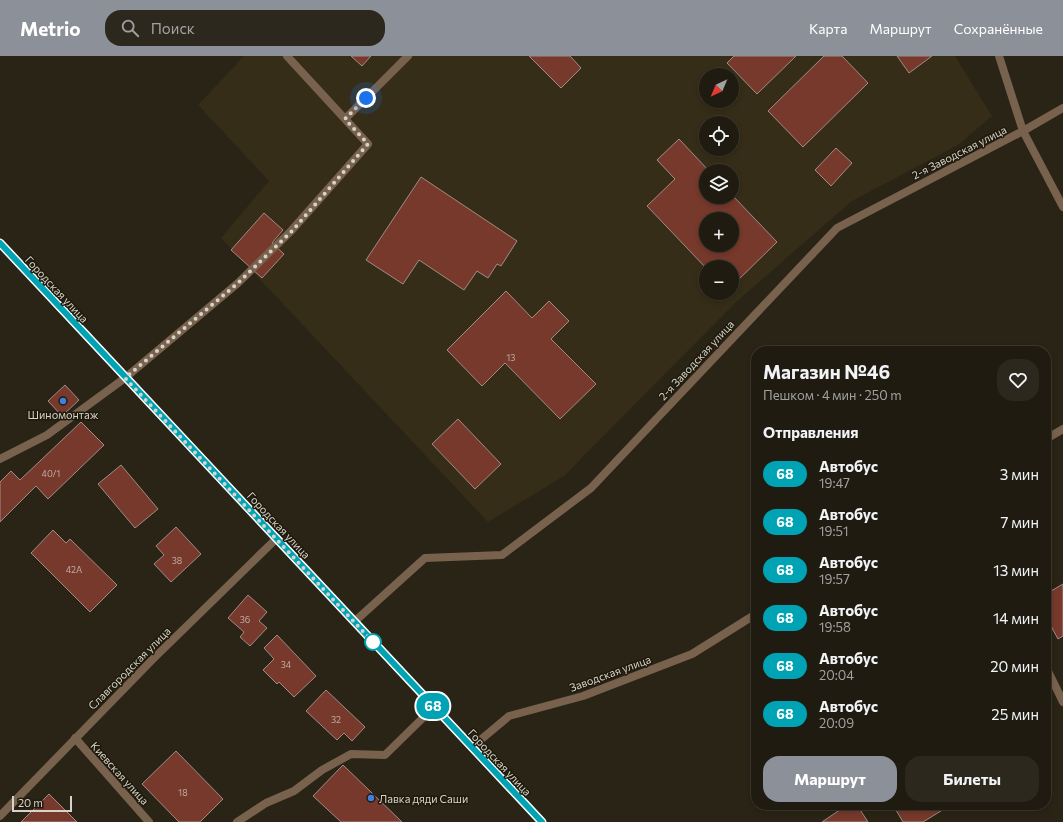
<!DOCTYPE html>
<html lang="ru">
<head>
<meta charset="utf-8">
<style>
	:root { --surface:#1f1b10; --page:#2c281e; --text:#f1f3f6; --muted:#a1a19f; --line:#3c3930; --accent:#8c9099 }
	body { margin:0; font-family:Commissioner,sans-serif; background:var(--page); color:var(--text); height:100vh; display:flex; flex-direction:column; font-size:15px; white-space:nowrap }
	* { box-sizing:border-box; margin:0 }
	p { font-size:13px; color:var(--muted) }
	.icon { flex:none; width:22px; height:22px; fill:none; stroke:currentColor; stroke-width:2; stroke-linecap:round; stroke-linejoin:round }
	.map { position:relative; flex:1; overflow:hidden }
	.side { position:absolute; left:751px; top:290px; width:300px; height:464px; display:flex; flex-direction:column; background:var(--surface); border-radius:16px; box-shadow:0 2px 6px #0003,0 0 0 1px var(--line) }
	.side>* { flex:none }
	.badge { padding:0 8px; border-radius:13px; font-size:14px; line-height:26px }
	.needle { width:26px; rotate:224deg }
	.fabs { position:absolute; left:699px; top:12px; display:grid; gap:8px }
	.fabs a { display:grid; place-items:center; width:40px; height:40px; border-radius:50%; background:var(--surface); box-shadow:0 2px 6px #0003,0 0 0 1px var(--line); font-size:20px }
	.scale { position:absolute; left:12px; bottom:10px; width:60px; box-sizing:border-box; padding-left:4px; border:2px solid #d6d3ca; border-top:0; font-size:11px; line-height:14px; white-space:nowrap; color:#d6d3ca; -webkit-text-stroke:3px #1f1a0c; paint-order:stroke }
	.you { position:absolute; width:20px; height:20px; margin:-10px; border:3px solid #fff; border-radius:50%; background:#1a73e8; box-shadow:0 0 0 6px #1a73e833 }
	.map>.badge { position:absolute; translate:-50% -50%; box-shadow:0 0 0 2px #fff }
	h2 { padding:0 12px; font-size:15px; line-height:36px }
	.round { display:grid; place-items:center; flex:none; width:42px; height:42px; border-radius:16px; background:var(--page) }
	.head { display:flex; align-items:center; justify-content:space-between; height:68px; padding:0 12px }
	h1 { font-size:19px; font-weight:700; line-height:30px }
	.cta { display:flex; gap:8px; margin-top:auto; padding:8px 12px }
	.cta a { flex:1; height:46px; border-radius:16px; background:var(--accent); color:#fff; font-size:16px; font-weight:700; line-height:46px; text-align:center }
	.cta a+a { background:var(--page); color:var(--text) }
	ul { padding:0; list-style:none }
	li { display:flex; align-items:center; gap:12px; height:48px; padding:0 12px }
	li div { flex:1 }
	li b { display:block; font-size:15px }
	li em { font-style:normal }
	li .badge { min-width:44px; font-weight:700; text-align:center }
	header { display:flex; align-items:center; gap:24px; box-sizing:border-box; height:56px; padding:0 20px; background:var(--accent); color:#fff }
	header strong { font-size:19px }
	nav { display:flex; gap:22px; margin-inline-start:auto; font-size:14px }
	.search { width:280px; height:36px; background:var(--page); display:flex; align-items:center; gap:10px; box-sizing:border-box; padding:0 14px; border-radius:16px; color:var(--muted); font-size:15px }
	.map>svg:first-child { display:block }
	.built { fill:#352d18; fill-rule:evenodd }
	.building { fill:#77392b; stroke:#a18c87; fill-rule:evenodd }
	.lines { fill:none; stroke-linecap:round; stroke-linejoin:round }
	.service { stroke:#78624e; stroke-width:8 }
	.minor { stroke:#78624e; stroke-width:8 }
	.tertiary { stroke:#78624e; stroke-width:8 }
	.line-casing { stroke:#fff; stroke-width:9 }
	.line { stroke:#00a3b4; stroke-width:6 }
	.walk { stroke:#d6d3ca; stroke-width:4; stroke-dasharray:0 7.2 }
	.shop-dot { fill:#3f7fe0; stroke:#1f1a0c; stroke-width:1.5 }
	.stop-dot { fill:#fff; stroke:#00a3b4; stroke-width:2 }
	.labels { text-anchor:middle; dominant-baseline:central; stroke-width:3; stroke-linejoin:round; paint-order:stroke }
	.number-label { font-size:9px; fill:#beaca2 }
	.street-label { font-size:11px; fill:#d6d3ca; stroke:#1f1a0c }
	.poi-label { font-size:11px; fill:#d6d3ca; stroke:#1f1a0c }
</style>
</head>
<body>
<header>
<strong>Metrio</strong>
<div class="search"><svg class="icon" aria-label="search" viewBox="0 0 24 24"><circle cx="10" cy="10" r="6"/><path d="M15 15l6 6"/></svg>Поиск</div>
<nav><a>Карта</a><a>Маршрут</a><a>Сохранённые</a></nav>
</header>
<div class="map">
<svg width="1063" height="766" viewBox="0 0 1063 766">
	<rect width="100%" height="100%" fill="#292415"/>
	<!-- built -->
	<path class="built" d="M244 0H955L992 60 958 89 852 145 735 247 564 420 488 466 221 182 269 125 198 49ZM706 19H732V45H706ZM706 67H732V93H706ZM706 115H732V141H706ZM706 163H732V189H706ZM706 211H732V237H706Z"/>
	<!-- building -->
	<path class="building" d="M351 0H371L362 10Z
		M529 0H570L581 12 561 32Z
		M734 0H796L757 38 727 7Z
		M824 0H842L868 27 803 91 768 55Z
		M897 0H932L909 17Z
		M679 83 709 115H706V141H732V139L777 186 732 230V211L706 212 647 150 675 123 657 104ZM706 163H732V189H706Z
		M836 92 852 107 831 130 815 114Z
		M421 121 517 185 501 210 497 208 488 222 477 215 464 234 419 204 403 228 366 204Z
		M264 157 283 174 272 187 284 198 262 222 231 194Z
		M506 235 532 262 549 245 569 265 551 283 596 328 560 363 505 307 482 330 447 294Z
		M65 329 79 344 62 360 48 345Z
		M458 363 501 408 475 433 432 388Z
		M81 366 104 389 48 443 36 430 0 466V426L11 415 20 424Z
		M121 409 158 453 135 472 98 428Z
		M176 471 201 498 171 526 154 508 164 499 156 490Z
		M53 474 66 487 70 483 117 529 90 556 31 497Z
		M1063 528V580L1058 583 1046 561V538Z
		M248 539 267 556 259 565 267 572 250 590 240 581 244 576 228 562Z
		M277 579 316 620 294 641 279 626 277 628 263 614 274 603 264 592Z
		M326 634 365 671 352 685 344 677 337 684 306 655Z
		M176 695 223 743 200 766H179L142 728Z
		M343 709 402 766H341L313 740Z
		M49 738 77 766H21Z
		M847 749H857L868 766H822Z
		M893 749H949V750L923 766H903Z"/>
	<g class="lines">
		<!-- service -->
		<path class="service" d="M345 63 408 0
			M0 403 47 379 125 322 238 227 291 175 368 88 287 0"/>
		<!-- minor -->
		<path class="minor" d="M999 0 1023 75 1063 151
			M1046 383 1063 373
			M354 566 425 502 502 499 591 432 837 172 1023 75 1063 52
			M1046 611 1063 646
			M75 682 149 766
			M472 691 509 660 583 640 692 598 756 558
			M0 760 152 604 277 482
			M237 766 266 747 294 735 322 714 351 698 385 699 434 651"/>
		<!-- tertiary -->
		<path class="tertiary" d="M0 187 542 766"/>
	</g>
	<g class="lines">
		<defs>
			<path id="line" d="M0 187 542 766"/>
		</defs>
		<!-- line casing -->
		<use href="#line" class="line-casing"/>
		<!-- line -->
		<use href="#line" class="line"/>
		<!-- walk -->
		<path class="walk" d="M366 42 345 63 368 88 292 175 238 227 125 322 374 587 373 586"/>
	</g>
	<!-- markers -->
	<g class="shop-dot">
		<circle cx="63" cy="345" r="4"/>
		<circle cx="371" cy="742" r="4"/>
	</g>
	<circle class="stop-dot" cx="373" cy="586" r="8"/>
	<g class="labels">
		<!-- number labels -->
		<g class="number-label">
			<text x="511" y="301">13</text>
			<text x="51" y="417">40/1</text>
			<text x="177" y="504">38</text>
			<text x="74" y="513">42А</text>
			<text x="245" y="563">36</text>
			<text x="286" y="608">34</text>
			<text x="336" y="663">32</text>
			<text x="183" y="736">18</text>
		</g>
		<!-- street labels -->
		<g class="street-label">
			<text transform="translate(959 96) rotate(-27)">2-я Заводская улица</text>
			<text transform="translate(57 233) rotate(47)">Городская улица</text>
			<text transform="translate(696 304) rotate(-47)">2-я Заводская улица</text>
			<text transform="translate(279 469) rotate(47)">Городская улица</text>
			<text transform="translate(129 612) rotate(-45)">Славгородская улица</text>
			<text transform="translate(610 617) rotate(-20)">Заводская улица</text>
			<text transform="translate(500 706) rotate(47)">Городская улица</text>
			<text transform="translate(120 717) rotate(48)">Киевская улица</text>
		</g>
		<!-- poi labels -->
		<g class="poi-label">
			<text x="63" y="358">Шиномонтаж</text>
			<text x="379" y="742" text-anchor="start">Лавка дяди Саши</text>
		</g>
	</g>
</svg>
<div class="fabs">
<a><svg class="needle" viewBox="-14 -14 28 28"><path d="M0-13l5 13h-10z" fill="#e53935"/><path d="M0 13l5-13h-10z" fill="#a1a19f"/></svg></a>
<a><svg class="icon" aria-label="locate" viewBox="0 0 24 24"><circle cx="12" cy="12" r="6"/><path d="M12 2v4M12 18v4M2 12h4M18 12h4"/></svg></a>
<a><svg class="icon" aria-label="layers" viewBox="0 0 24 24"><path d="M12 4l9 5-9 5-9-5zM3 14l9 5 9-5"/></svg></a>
<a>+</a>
<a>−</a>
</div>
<div class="scale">20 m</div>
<div class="you" style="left:366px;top:42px"></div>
<b class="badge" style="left:433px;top:650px;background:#00a3b4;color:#fff">68</b>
<section class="side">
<div class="head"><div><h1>Магазин №46</h1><p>Пешком · 4 мин · 250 m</p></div><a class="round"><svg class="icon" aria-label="heart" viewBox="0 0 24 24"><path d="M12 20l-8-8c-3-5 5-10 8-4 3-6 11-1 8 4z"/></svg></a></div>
<h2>Отправления</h2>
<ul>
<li><span class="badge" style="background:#00a3b4;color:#fff">68</span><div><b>Автобус</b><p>19:47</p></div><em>3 мин</em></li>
<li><span class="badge" style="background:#00a3b4;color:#fff">68</span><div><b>Автобус</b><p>19:51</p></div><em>7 мин</em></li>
<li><span class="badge" style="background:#00a3b4;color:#fff">68</span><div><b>Автобус</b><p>19:57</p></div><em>13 мин</em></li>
<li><span class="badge" style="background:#00a3b4;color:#fff">68</span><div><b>Автобус</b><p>19:58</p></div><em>14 мин</em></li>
<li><span class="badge" style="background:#00a3b4;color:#fff">68</span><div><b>Автобус</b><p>20:04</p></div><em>20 мин</em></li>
<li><span class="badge" style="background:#00a3b4;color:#fff">68</span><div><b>Автобус</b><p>20:09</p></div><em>25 мин</em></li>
</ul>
<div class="cta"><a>Маршрут</a><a>Билеты</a></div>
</section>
</div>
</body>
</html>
